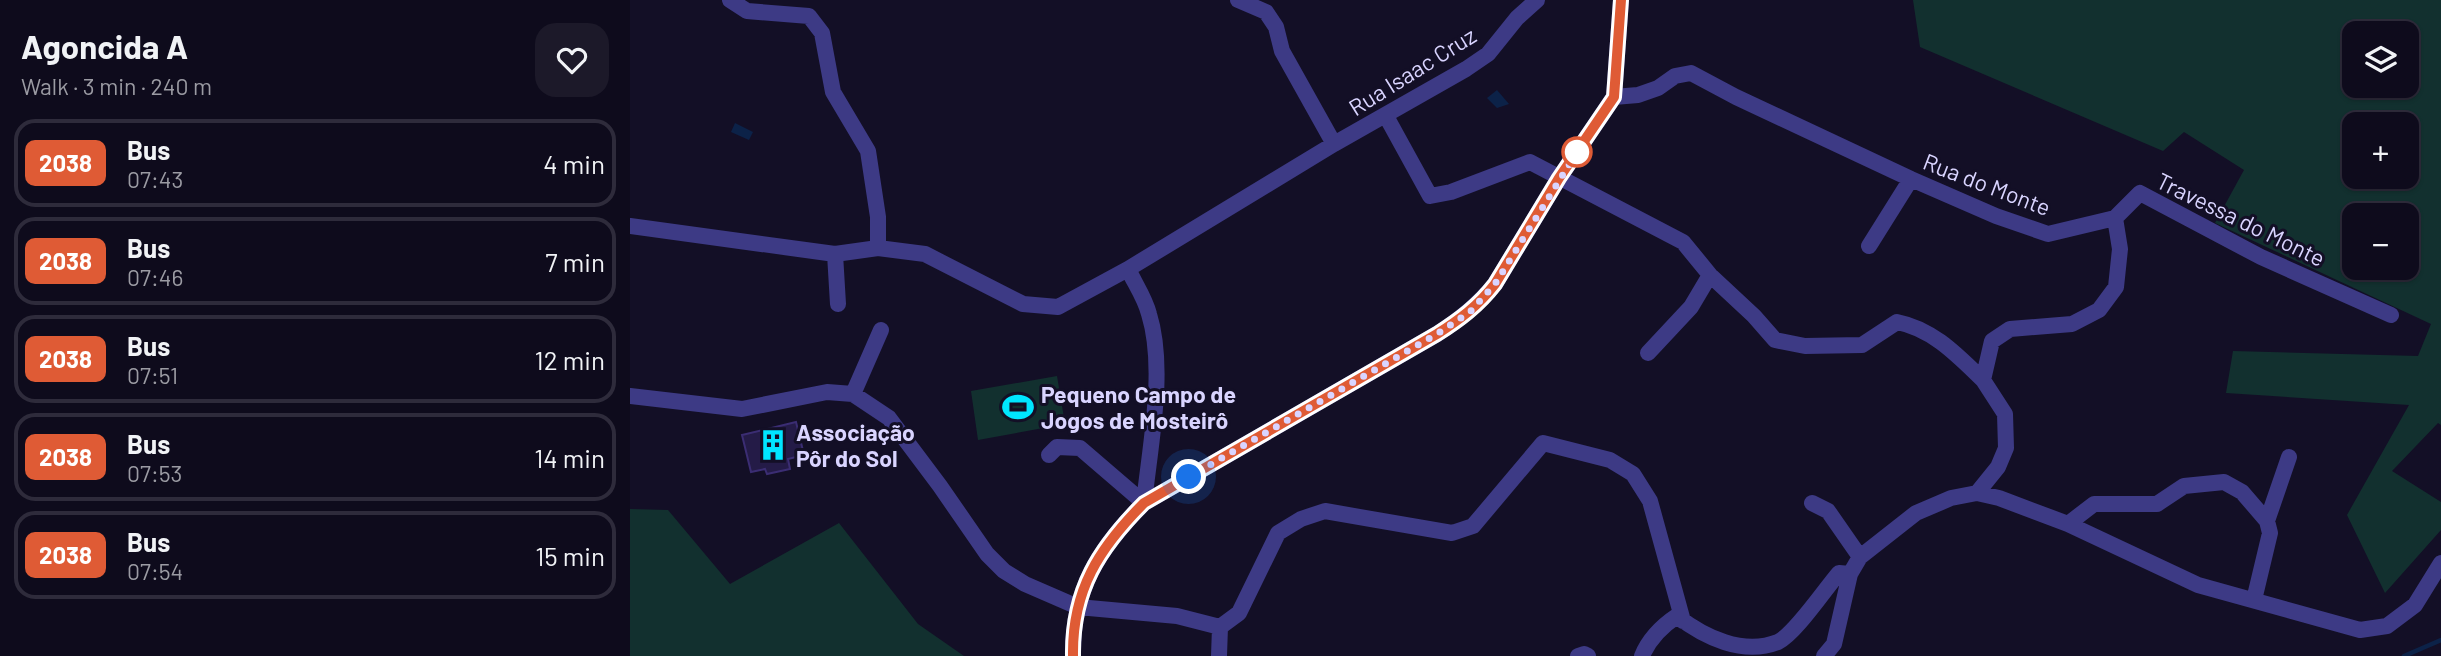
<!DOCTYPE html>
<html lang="en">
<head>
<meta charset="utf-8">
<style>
	:root { --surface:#0e0b1c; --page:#1c1929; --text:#f1f3f6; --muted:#9b9ba3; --line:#2e2b3b }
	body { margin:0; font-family:Barlow,sans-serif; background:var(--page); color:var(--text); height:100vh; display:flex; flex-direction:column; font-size:26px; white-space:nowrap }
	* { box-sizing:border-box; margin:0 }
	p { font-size:23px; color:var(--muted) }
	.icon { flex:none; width:38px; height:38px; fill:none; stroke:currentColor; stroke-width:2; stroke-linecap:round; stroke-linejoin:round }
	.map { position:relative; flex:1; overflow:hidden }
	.panel { display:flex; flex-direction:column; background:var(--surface); width:630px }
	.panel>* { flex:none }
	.badge { padding:0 14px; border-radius:10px; font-size:24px; line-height:46px }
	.controls { position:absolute; left:1712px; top:21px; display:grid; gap:14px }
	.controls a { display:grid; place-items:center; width:77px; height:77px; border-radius:14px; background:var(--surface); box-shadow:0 2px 5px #0004,0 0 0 2px var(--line); font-size:35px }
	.you { position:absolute; width:35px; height:35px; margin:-18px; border:5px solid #fff; border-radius:50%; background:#1a73e8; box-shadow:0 0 0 10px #1a73e833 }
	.map>.badge { position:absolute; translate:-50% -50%; box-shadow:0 0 0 4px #fff }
	.round { display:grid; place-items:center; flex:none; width:74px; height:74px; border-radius:21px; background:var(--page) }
	.head { display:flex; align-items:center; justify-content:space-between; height:119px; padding:0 21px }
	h1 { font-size:33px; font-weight:700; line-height:52px }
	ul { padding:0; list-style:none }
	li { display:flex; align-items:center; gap:21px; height:88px; margin:0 14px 10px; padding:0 7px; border:4px solid var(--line); border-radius:21px }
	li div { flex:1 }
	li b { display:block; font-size:26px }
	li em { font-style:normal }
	li .badge { min-width:77px; font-weight:700; text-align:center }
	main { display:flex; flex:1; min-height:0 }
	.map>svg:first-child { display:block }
	.green { fill:#12302f; fill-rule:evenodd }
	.water { fill:#0c2248 }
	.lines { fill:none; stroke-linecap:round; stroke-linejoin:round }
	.stream { stroke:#0c2248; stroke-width:4.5 }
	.building { fill:#241b47; stroke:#3b2d73; stroke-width:2 }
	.minor { stroke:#3d3a85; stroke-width:16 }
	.line-casing { stroke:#fff; stroke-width:16 }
	.line { stroke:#df5b35; stroke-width:10 }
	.walk { stroke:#d9d4ff; stroke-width:7; stroke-dasharray:0 12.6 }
	.stop-dot { fill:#fff; stroke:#df5b35; stroke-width:3.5 }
	.labels { text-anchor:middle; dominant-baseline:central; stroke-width:6; stroke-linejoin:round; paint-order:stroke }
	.street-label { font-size:23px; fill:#d9d4ff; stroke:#130f26 }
	.poi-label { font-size:23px; font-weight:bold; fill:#d9d4ff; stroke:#130f26; text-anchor:start }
</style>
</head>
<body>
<main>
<section class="panel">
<div class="head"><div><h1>Agoncida A</h1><p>Walk · 3 min · 240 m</p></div><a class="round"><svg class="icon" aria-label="heart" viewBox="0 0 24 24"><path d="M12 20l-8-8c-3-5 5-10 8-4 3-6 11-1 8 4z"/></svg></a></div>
<ul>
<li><span class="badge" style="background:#df5b35;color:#fff">2038</span><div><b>Bus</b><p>07:43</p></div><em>4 min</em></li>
<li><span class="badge" style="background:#df5b35;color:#fff">2038</span><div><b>Bus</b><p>07:46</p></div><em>7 min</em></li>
<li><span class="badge" style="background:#df5b35;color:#fff">2038</span><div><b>Bus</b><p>07:51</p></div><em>12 min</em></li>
<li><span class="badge" style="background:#df5b35;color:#fff">2038</span><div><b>Bus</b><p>07:53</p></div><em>14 min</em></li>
<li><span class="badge" style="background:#df5b35;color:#fff">2038</span><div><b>Bus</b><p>07:54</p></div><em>15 min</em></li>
</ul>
</section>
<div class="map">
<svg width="1811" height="656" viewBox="0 0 1811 656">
	<rect width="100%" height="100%" fill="#130f26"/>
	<!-- green -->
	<path class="green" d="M1283 0H1811V425L1808 423 1762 471 1811 502V530L1755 593 1717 515 1779 405 1596 393 1603 351 1788 356 1801 324 1585 223 1614 170 1554 132 1533 151 1290 47ZM1724 33H1776V86H1724ZM1724 124H1776V177H1724ZM1724 215H1776V268H1724Z
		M427 376 435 424 348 440 341 391Z
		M0 509 38 510 100 584 209 523 288 624 334 656H0Z"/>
	<!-- water -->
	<path class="water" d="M867 90 879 104 867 108 857 98Z
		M105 123 123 132 119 140 101 132Z"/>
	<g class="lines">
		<!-- stream -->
		<path class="stream" d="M1774 656 1811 640"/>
	</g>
	<!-- building -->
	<path class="building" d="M166 422 174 455 158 459 160 469 137 474 135 469 121 472 112 435Z"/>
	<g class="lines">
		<!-- minor -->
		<path class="minor" d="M100 0 117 11 179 16 192 33 203 92 238 151 248 217V248
			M608 0 636 12 646 27 652 51 704 144
			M984 97 1008 95 1028 88 1045 76 1061 73 1106 97 1281 179 1366 216 1418 234 1485 218
			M756 116 800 196 821 192 900 162 1053 242 1080 275 1124 316 1145 340 1175 346 1232 345 1267 322C1303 329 1328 356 1353 380
			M1485 218 1510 193 1631 257 1761 315
			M0 226 205 254 248 248 295 254 393 304 428 307 498 269 704 144 836 69 858 54 887 18 907 0
			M1239 246 1281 179
			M205 254 208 304
			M498 269C505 284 515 298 519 314 536 369 520 445 514 503
			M1018 353 1061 307 1080 275
			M223 394 251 330
			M0 396 112 409 197 392 223 394 259 418 310 486 357 554 374 571 395 584 448 607 547 616 590 627
			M419 455 427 447 450 448 514 503
			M1347 493 1368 467 1376 448 1375 414 1353 380 1362 341 1380 329 1442 324 1469 310 1486 287 1490 249 1485 218
			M1182 503 1198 511 1230 557
			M1637 521 1659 457
			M1438 524 1464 504H1527L1554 486 1594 482 1612 492 1637 521 1640 533 1624 600
			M590 627 609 613 648 533 671 519 695 511 822 533 843 526 913 443 980 460 1003 474 1020 501 1053 621
			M443 656C442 590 469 548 514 503L807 334C829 320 848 305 865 284L929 178 984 97 991 0
			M589 656 590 627
			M948 656 954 654 958 656
			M1012 656C1019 639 1032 626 1047 616 1074 637 1113 656 1148 642 1165 634 1195 589 1209 573L1220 574
			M1194 656 1204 644 1220 574 1230 557 1286 513 1321 498 1347 493 1369 498 1438 524 1568 585 1730 630 1757 626 1785 605 1811 563"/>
	</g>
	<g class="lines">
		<defs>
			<path id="line" d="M443 656C442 590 469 548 514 503L807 334C829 320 848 306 865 284L929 178 984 97 991 0"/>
		</defs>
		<!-- line casing -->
		<use href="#line" class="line-casing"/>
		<!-- line -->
		<use href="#line" class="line"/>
		<!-- walk -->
		<path class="walk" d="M559 477 807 334 840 312 865 284 947 152"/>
	</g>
	<!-- icons -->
	<defs>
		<symbol id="stadium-bare" viewBox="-9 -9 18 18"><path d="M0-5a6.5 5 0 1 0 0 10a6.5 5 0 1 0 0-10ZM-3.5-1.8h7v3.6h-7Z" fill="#00e5ff" stroke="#130f26" stroke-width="2.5" paint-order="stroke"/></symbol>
		<symbol id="building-bare" viewBox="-9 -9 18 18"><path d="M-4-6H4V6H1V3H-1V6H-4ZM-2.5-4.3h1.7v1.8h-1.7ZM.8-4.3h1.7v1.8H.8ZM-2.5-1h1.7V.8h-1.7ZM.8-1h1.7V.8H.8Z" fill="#00e5ff" stroke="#130f26" stroke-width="2.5" paint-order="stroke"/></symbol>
	</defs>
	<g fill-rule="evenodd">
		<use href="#stadium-bare" x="366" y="385" width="44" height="44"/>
		<use href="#building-bare" x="121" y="423" width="44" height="44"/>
	</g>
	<!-- markers -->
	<circle class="stop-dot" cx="947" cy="152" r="14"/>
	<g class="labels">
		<!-- street labels -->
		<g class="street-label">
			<text transform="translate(782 71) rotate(-32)">Rua Isaac Cruz</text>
			<text transform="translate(1357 184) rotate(21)">Rua do Monte</text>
			<text transform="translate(1611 219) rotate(26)">Travessa do Monte</text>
		</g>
		<!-- poi labels -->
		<g class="poi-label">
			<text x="411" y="394">Pequeno Campo de<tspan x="411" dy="26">Jogos de Mosteirô</tspan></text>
			<text x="166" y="432">Associação<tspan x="166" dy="26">Pôr do Sol</tspan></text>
		</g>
	</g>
</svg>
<div class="controls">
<a><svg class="icon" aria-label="layers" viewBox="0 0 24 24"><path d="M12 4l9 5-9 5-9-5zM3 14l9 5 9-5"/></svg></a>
<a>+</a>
<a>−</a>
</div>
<div class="you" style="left:559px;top:477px"></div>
</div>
</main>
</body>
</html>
